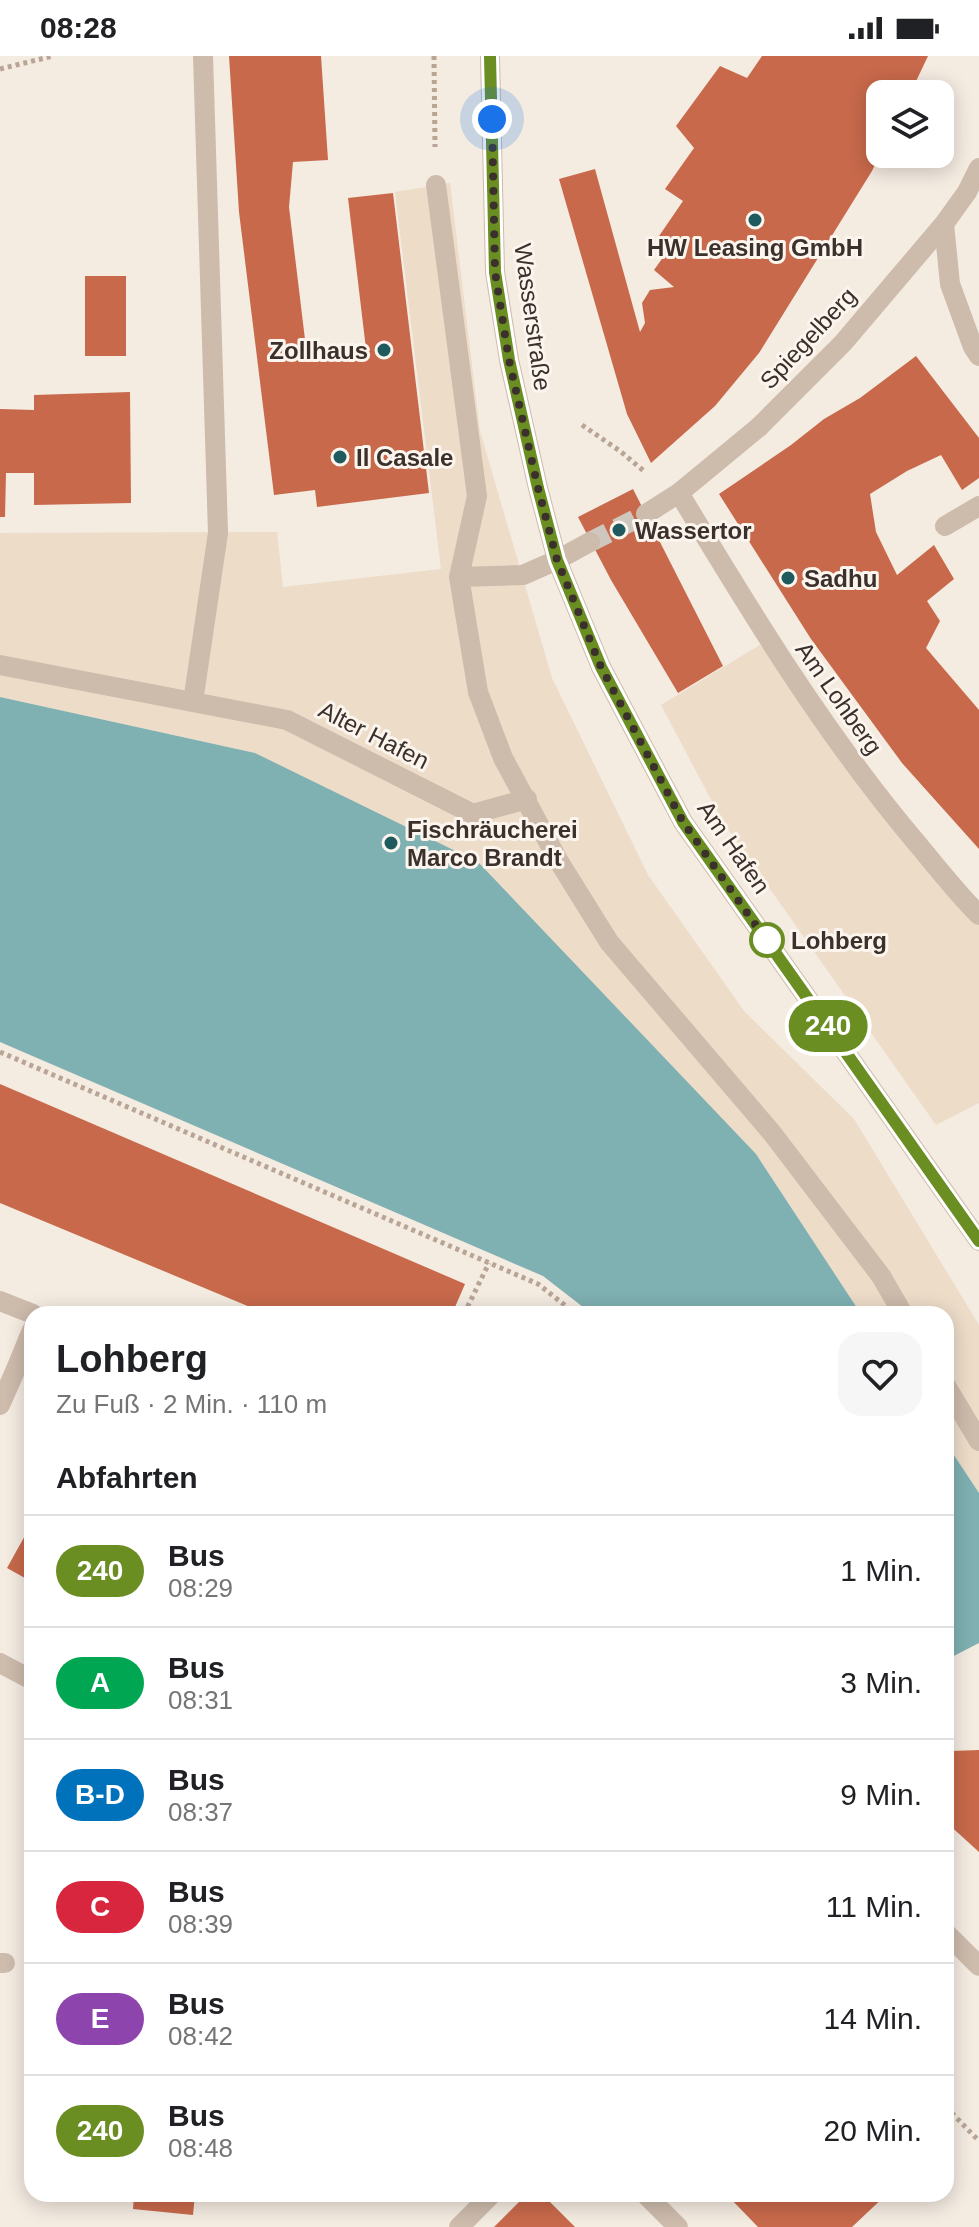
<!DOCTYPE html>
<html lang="de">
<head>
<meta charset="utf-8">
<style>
	:root { --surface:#fff; --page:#f6f6f6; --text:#202124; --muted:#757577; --line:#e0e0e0 }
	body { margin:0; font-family:Arial,sans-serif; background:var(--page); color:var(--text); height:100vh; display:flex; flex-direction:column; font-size:30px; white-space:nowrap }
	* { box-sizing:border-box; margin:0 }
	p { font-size:26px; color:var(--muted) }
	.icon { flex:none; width:44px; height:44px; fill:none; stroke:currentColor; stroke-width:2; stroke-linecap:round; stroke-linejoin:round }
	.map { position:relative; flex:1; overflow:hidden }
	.sheet { position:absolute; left:24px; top:1250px; width:930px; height:896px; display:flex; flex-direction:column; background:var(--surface); border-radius:24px; box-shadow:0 4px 20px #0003 }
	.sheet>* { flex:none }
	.badge { padding:0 16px; border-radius:26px; font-size:28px; line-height:52px }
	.buttons { position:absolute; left:866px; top:24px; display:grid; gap:16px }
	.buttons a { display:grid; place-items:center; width:88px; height:88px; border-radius:16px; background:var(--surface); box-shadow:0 4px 20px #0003; font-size:40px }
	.you { position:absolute; width:40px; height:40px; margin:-20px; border:6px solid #fff; border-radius:50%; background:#1a73e8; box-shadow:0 0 0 12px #1a73e833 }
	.map>.badge { position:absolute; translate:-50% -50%; box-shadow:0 0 0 4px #fff }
	h2 { padding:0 32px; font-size:30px; line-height:72px }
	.round { display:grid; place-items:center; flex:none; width:84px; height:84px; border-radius:24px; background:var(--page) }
	.summary { display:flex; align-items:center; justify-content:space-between; height:136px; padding:0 32px }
	h1 { font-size:38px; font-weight:600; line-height:60px }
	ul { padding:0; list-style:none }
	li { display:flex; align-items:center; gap:24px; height:112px; padding:0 32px; border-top:2px solid var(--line) }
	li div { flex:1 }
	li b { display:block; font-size:30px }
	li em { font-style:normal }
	li .badge { min-width:88px; font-weight:700; text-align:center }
	.status { display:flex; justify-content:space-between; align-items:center; height:56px; padding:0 40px; background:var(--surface); direction:ltr }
	.status svg { height:22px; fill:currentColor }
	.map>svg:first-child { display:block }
	.plaza { fill:#ecdcc8 }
	.water { fill:#7fb0b2 }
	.building { fill:#c8694b }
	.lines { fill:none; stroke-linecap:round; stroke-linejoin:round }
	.pedestrian-tunnel { stroke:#cfc6bd; stroke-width:20; stroke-dasharray:20 10; stroke-linecap:butt }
	.path { stroke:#b9a596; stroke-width:5; stroke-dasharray:4 4; stroke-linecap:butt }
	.service { stroke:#cdbbac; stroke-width:20 }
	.pedestrian { stroke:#cdbbac; stroke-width:20 }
	.minor { stroke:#cdbbac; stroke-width:20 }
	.tertiary { stroke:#cdbbac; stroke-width:20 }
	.line-casing { stroke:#fff; stroke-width:18 }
	.line { stroke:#6b8e23; stroke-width:12 }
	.walk { stroke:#3b302b; stroke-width:8; stroke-dasharray:0 14.4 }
	.poi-dot { fill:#1f5a5e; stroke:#fbf5ee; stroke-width:3 }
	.stop-dot { fill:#fff; stroke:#6b8e23; stroke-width:4 }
	.labels { text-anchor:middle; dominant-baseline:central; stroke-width:6; stroke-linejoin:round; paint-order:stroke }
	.poi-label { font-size:24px; font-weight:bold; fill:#3b302b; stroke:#fbf5ee; text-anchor:start }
	.street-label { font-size:24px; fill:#3b302b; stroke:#fbf5ee }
	.stop-label { font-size:24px; font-weight:bold; fill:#3b302b; stroke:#fbf5ee; text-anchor:start }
</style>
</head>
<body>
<div class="status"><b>08:28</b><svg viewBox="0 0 49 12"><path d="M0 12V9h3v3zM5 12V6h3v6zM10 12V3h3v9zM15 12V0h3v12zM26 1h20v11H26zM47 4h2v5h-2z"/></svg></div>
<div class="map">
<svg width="979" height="2171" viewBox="0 0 979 2171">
	<rect width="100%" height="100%" fill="#f4ebe1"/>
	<!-- plaza -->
	<path class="plaza" d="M450 127 480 375 552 622 648 819 744 955 854 1063 979 1269V1437L946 1387V1258H861L756 1098 255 697 0 641V477L277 476 283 531 441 513 395 136Z
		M768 584 979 859V1047L936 1069 723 766 661 649Z"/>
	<!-- water -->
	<path class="water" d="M0 641 255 697 478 806 756 1098 861 1258H592L543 1220 0 986Z
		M946 1387 979 1437V1587L946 1604Z"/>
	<!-- building -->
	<path class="building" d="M229 0H321L328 104 293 106 289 151 307 300 366 293 348 142 393 137 429 437 317 451 315 434 274 439 239 156Z
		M762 0H928L910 38H880V98L872 115 759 297 715 350 651 407 627 358 559 123 595 113 640 276 645 267 642 247 650 234 674 231 654 214 669 193 657 183 683 145 665 133 694 92 676 70 720 10 747 22Z
		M85 220H126V300H85Z
		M916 300 979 382V422L962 434 941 399 907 415 870 438 876 476 897 519 934 489 954 523 927 545 940 565 926 592 979 654V793L902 707 811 583 719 438 791 389 824 363 860 342Z
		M130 336 131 447 34 449V417H6L5 461H0V353L34 354V339Z
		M633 433 723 610 678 637 611 524 578 461Z
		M0 1028 465 1228 452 1258H267L0 1147Z
		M32 1467V1526L7 1512Z
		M946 1691 951 1695 979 1694V1796L946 1766Z
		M134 2138H195L193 2159 133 2153Z
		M527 2138H542L575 2171H494Z
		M726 2138H887L852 2171H758Z"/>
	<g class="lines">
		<!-- pedestrian-tunnel -->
		<path class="pedestrian-tunnel" d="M590 486 646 458"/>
		<!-- path -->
		<path class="path" d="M434 0 435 91
			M0 13 53 0
			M582 369 620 395 645 416
			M0 996 538 1228 576 1258
			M464 1258 489 1207
			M946 2051 979 2085"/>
		<!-- service -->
		<path class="service" d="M203 0 218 477
			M945 470 979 450
			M0 1349 16 1313
			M0 1907H5
			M459 2171 492 2138"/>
		<!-- pedestrian -->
		<path class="pedestrian" d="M436 129 477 440 459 521 478 636 503 702 558 804 609 886 772 1077 881 1220 903 1258
			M679 437C752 558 824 677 915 785 936 810 956 836 979 859
			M646 458 679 437 759 371
			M459 521 523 519 557 504 590 486
			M0 609 287 664 473 758 527 743
			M193 646 218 477
			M946 1330 979 1385"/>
		<!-- minor -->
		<path class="minor" d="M944 168 950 228 973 291 979 300
			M759 371 843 287 944 168 967 136 979 112
			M0 1245 33 1258
			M16 1313 32 1274
			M0 1607 32 1624
			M946 1877 979 1910
			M645 2138 678 2171"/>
		<!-- tertiary -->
		<path class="tertiary" d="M490 0 495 216 509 304 538 432 557 504 601 611 683 766 979 1185"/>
	</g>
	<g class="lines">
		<defs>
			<path id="line" d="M490 0 495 216 509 304 538 432 557 504 601 611 683 766 979 1185"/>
		</defs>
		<!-- line casing -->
		<use href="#line" class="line-casing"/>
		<!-- line -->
		<use href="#line" class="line"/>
		<!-- walk -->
		<path class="walk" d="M492 63 495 216 509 304 538 432 557 504 601 611 683 766 769 888 767 884"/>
	</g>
	<!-- markers -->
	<g class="poi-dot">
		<circle cx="755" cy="164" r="8"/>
		<circle cx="384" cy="294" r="8"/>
		<circle cx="340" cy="401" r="8"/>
		<circle cx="619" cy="474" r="8"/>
		<circle cx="788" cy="522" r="8"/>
		<circle cx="391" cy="787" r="8"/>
	</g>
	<circle class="stop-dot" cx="767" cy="884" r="16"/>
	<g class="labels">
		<!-- poi labels -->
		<g class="poi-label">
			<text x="755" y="191" text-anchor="middle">HW Leasing GmbH</text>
			<text x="368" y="294" text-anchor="end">Zollhaus</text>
			<text x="356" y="401">Il Casale</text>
			<text x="635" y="474">Wassertor</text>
			<text x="804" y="522">Sadhu</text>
			<text x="407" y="773">Fischräucherei<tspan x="407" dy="28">Marco Brandt</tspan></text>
		</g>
		<!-- street labels -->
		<g class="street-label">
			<text transform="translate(533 261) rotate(82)">Wasserstraße</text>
			<text transform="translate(808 282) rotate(-47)">Spiegelberg</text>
			<text transform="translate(839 642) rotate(55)">Am Lohberg</text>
			<text transform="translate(374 679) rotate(27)">Alter Hafen</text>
			<text transform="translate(734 791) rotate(55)">Am Hafen</text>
		</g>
		<!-- stop labels -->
		<g class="stop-label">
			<text x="791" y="884">Lohberg</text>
		</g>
	</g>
</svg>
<div class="buttons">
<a><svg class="icon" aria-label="layers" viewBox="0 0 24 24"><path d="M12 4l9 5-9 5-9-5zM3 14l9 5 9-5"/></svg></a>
</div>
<div class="you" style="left:492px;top:63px"></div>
<b class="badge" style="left:828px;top:970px;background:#6b8e23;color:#fff">240</b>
<section class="sheet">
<div class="summary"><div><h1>Lohberg</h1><p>Zu Fuß · 2 Min. · 110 m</p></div><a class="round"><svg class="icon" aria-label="heart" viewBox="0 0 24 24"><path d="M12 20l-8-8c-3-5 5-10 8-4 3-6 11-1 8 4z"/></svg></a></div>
<h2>Abfahrten</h2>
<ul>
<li><span class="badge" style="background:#6b8e23;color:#fff">240</span><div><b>Bus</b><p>08:29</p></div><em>1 Min.</em></li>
<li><span class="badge" style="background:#00a651;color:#fff">A</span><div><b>Bus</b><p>08:31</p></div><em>3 Min.</em></li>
<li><span class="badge" style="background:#0072bc;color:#fff">B-D</span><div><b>Bus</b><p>08:37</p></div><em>9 Min.</em></li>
<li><span class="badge" style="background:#d7263d;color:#fff">C</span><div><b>Bus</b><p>08:39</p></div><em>11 Min.</em></li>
<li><span class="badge" style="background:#8e44ad;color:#fff">E</span><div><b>Bus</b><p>08:42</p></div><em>14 Min.</em></li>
<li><span class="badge" style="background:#6b8e23;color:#fff">240</span><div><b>Bus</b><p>08:48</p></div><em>20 Min.</em></li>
</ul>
</section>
</div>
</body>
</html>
